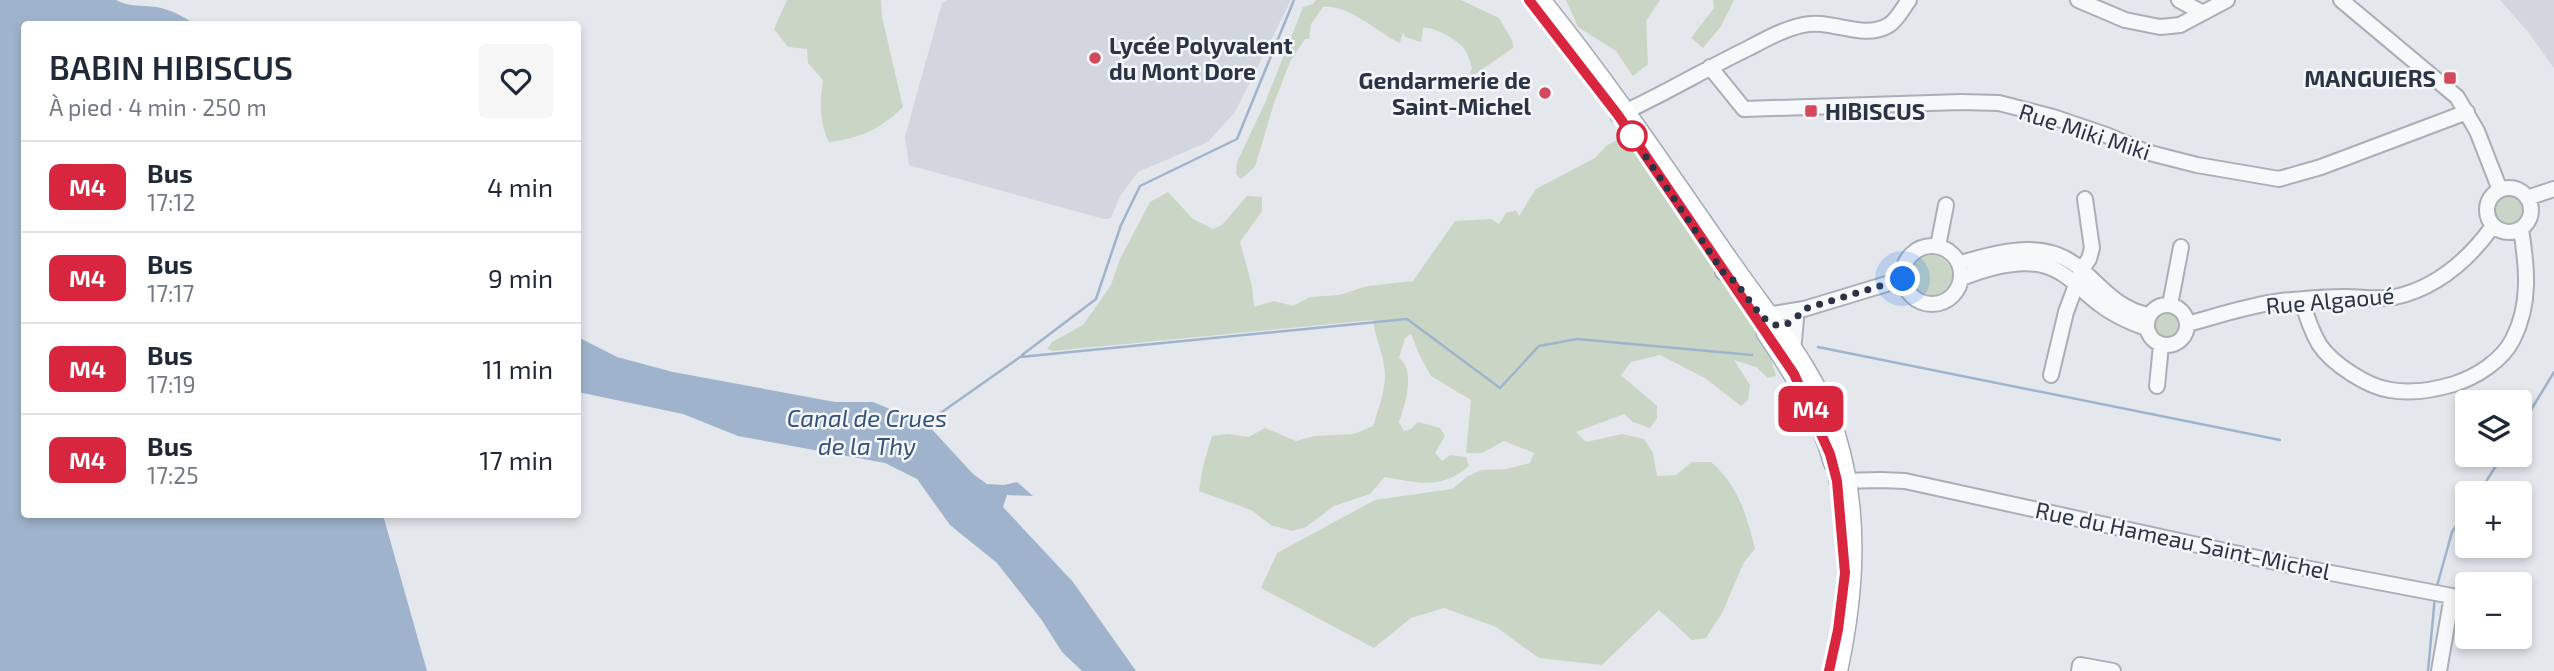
<!DOCTYPE html>
<html lang="fr">
<head>
<meta charset="utf-8">
<style>
	:root { --surface:#fff; --page:#f6f6f7; --text:#1f2937; --muted:#747a83; --line:#e0e1e3 }
	body { margin:0; font-family:"Exo 2",sans-serif; background:var(--page); color:var(--text); height:100vh; display:flex; flex-direction:column; font-size:26px; white-space:nowrap }
	* { box-sizing:border-box; margin:0 }
	p { font-size:23px; color:var(--muted) }
	.icon { flex:none; width:38px; height:38px; fill:none; stroke:currentColor; stroke-width:2; stroke-linecap:round; stroke-linejoin:round }
	.map { position:relative; flex:1; overflow:hidden }
	.sheet { position:absolute; left:21px; top:21px; width:560px; height:497px; display:flex; flex-direction:column; background:var(--surface); border-radius:7px; box-shadow:0 4px 10px #0003 }
	.sheet>* { flex:none }
	.badge { padding:0 14px; border-radius:10px; font-size:24px; line-height:46px }
	.fabs { position:absolute; left:2455px; top:390px; display:grid; gap:14px }
	.fabs a { display:grid; place-items:center; width:77px; height:77px; border-radius:7px; background:var(--surface); box-shadow:0 4px 10px #0003; font-size:35px }
	.you { position:absolute; width:35px; height:35px; margin:-18px; border:5px solid #fff; border-radius:50%; background:#1a73e8; box-shadow:0 0 0 10px #1a73e833 }
	.map>.badge { position:absolute; translate:-50% -50%; box-shadow:0 0 0 4px #fff }
	.round { display:grid; place-items:center; flex:none; width:74px; height:74px; border-radius:7px; background:var(--page) }
	.summary { display:flex; align-items:center; justify-content:space-between; height:119px; padding:0 28px }
	h1 { font-size:33px; font-weight:600; line-height:52px }
	ul { padding:0; list-style:none }
	li { display:flex; align-items:center; gap:21px; height:91px; padding:0 28px; border-top:2px solid var(--line) }
	li div { flex:1 }
	li b { display:block; font-size:26px }
	li em { font-style:normal }
	li .badge { min-width:77px; font-weight:700; text-align:center }
	.map>svg:first-child { display:block }
	.built { fill:#d2d6de }
	.green { fill:#c9d6c5 }
	.water { fill:#9fb4cc }
	.lines { fill:none; stroke-linecap:round; stroke-linejoin:round }
	.stream { stroke:#9fb4cc; stroke-width:2.5 }
	.minor-casing { stroke:#a9aeb7; stroke-width:18 }
	.major-casing { stroke:#a3abb8; stroke-width:21 }
	.minor { stroke:#f7f8fa; stroke-width:14 }
	.major { stroke:#fff; stroke-width:18 }
	.line-casing { stroke:#fff; stroke-width:16 }
	.line { stroke:#d7263d; stroke-width:10 }
	.walk { stroke:#2b3445; stroke-width:7; stroke-dasharray:0 12.6 }
	.poi-dot { fill:#d1495b; stroke:#f4f6f9; stroke-width:2.5 }
	.stop-dot { fill:#fff; stroke:#d7263d; stroke-width:3.5 }
	.labels { text-anchor:middle; dominant-baseline:central; stroke-width:5; stroke-linejoin:round; paint-order:stroke }
	.poi-label { font-size:23px; font-weight:bold; fill:#2b3445; stroke:#f4f6f9; text-anchor:start }
	.street-label { font-size:23px; fill:#2b3445; stroke:#f4f6f9 }
	.water-label { font-size:24px; font-style:italic; fill:#34527a; stroke:#f4f6f9 }
</style>
</head>
<body>
<div class="map">
<svg width="2554" height="671" viewBox="0 0 2554 671">
	<rect width="100%" height="100%" fill="#e4e7ec"/>
	<!-- built -->
	<path class="built" d="M948 0H1291L1235 112 1208 142 1138 172 1120 196 1111 218 1104 219 909 165 905 137 942 3Z
		M2500 0H2554V68L2529 33Z"/>
	<!-- green -->
	<path class="green" d="M787 0H881L882 17 903 107C879 130 861 138 829 142 819 122 820 102 823 80L808 63 807 49 788 47 774 29Z
		M1316 0H1461L1499 18 1512 40 1513 48 1468 79 1472 68C1470 62 1468 53 1463 47 1455 39 1433 26 1423 28L1421 42 1405 37 1403 32 1400 43C1378 33 1349 4 1323 7L1311 24 1309 39H1305L1290 62 1274 103 1255 167 1241 179 1236 174 1237 162 1265 103 1303 7 1313 4Z
		M1566 0H1660L1646 21 1648 64 1633 76 1616 51 1578 27Z
		M1713 0H1734L1721 26 1703 48 1691 38 1714 8Z
		M1624 136 1766 344 1776 376 1768 378 1756 367 1734 360 1750 385 1748 400 1741 406 1705 378 1660 355 1631 362 1621 375 1657 406V418L1650 428 1633 422 1624 414 1576 432 1586 442 1622 434 1644 439 1653 453 1657 476 1676 475 1692 462H1711C1738 485 1747 516 1755 549L1744 562 1722 613 1706 638 1692 640 1659 610 1602 665 1539 658 1496 627 1444 608 1411 618 1374 648 1261 588 1277 553 1375 500 1452 489 1468 476 1482 470 1507 469 1530 463 1534 453 1504 441 1482 453H1466L1471 400 1431 376 1419 354 1411 334 1405 338 1399 358C1416 370 1405 405 1399 422L1404 431 1411 429 1418 422 1440 428 1445 436 1435 453 1442 461 1450 455 1466 457 1469 466C1441 490 1418 483 1385 477L1370 494 1334 506 1306 527 1292 531 1271 525 1251 510 1199 491 1203 466 1212 436 1228 434 1249 437 1265 428 1296 441 1314 436 1354 434 1373 426C1378 410 1385 392 1385 375 1385 357 1375 339 1373 320L1053 351 1047 349 1052 342 1083 325 1111 285 1120 259 1150 202 1168 192 1193 219 1213 229 1222 225 1247 196 1262 197V211L1240 242 1252 286 1254 307 1274 301 1293 306 1310 297 1339 295 1368 286 1413 281 1455 221 1491 219 1499 224 1506 213 1516 210 1519 216 1536 189 1595 158 1606 146Z
		M2493 212a17 17 0 1 1 34 0a17 17 0 1 1-34 0Z
		M1910 276a21 21 0 1 1 42 0a21 21 0 1 1-42 0Z
		M2151 326a16 16 0 1 1 32 0a16 16 0 1 1-32 0Z"/>
	<!-- water -->
	<path class="water" d="M0 0H116C128 7 143 5 156 7 170 9 183 16 194 24H24V514L383 515 427 671H0Z
		M578 337 617 357 673 372 835 402H873L928 425 973 474 987 484 1004 485 1017 482 1033 496 1007 495 1003 507 1073 582 1136 671H1082L1062 652 1041 619 997 563 950 525 917 479 885 463 738 436 683 414 578 392Z"/>
	<g class="lines">
		<!-- stream -->
		<path class="stream" d="M1818 347 2280 440
			M1022 355 1096 299 1121 225 1140 186 1237 139 1294 0
			M922 426 1020 357 1407 319 1500 388 1539 346 1577 339 1752 355
			M2520 428 2554 372
			M2478 494 2503 455
			M2437 586 2452 532 2468 509
			M2428 671 2435 596"/>
		<defs>
			<path id="minor" d="M2078 0 2125 20 2160 27 2180 25 2227 0
				M2179 0 2203 13
				M2341 0 2457 97 2477 131 2500 190
				M1710 67 1744 109 1961 102 1999 103 2053 117 2106 135 2146 152 2197 165 2279 179 2321 167 2467 112
				M1618 115C1663 95 1705 69 1749 48 1766 39 1784 29 1803 25 1830 18 1863 41 1889 25 1897 20 1903 8 1909 0
				M2487 210a22 22 0 1 1 44 0a22 22 0 1 1-44 0Z
				M2527 198 2554 189
				M1903 275a29 29 0 1 1 58 0a29 29 0 1 1-58 0Z
				M1938 246 1946 205
				M1960 263C2002 252 2046 237 2083 271 2104 290 2119 309 2148 315
				M1723 272 1734 278 1741 287
				M1962 278C1987 268 2019 258 2046 266 2067 272 2082 291 2098 303 2113 315 2129 322 2146 328
				M2302 300C2306 315 2311 330 2319 344 2332 364 2368 387 2390 390 2411 394 2434 390 2454 384 2476 377 2502 361 2513 339 2531 304 2527 267 2521 229
				M2147 325a20 20 0 1 1 40 0a20 20 0 1 1-40 0Z
				M2170 305 2181 247
				M1767 315 1804 309 1903 279
				M2187 324C2218 316 2249 305 2281 301 2302 299 2325 297 2346 297 2362 297 2378 300 2395 297 2436 288 2469 259 2493 226
				M1793 351 1796 319
				M2051 375 2066 312 2082 269 2089 259 2092 248 2085 199
				M2157 386 2161 345
				M1837 481 1881 480 1905 481 2289 565 2452 596 2439 671
				M2079 671 2080 665 2113 671"/>
			<path id="major" d="M1541 0C1610 85 1671 177 1734 267 1771 320 1817 372 1836 435 1860 513 1855 592 1838 671
				M1766 333C1793 373 1821 416 1833 463"/>
		</defs>
		<!-- minor casing -->
		<use href="#minor" class="minor-casing"/>
		<!-- major casing -->
		<use href="#major" class="major-casing"/>
		<!-- minor -->
		<use href="#minor" class="minor"/>
		<!-- major -->
		<use href="#major" class="major"/>
	</g>
	<g class="lines">
		<defs>
			<path id="line" d="M1529 0 1618 115 1794 374 1830 454 1837 481 1845 573 1838 630 1829 671"/>
		</defs>
		<!-- line casing -->
		<use href="#line" class="line-casing"/>
		<!-- line -->
		<use href="#line" class="line"/>
		<!-- walk -->
		<path class="walk" d="M1632 136 1723 272C1752 289 1767 356 1804 309L1903 279"/>
	</g>
	<!-- markers -->
	<g class="poi-dot">
		<circle cx="1095" cy="58" r="7"/>
		<rect x="2443" y="71" width="14" height="14" rx="3.5"/>
		<circle cx="1545" cy="93" r="7"/>
		<rect x="1804" y="104" width="14" height="14" rx="3.5"/>
	</g>
	<circle class="stop-dot" cx="1632" cy="136" r="14"/>
	<g class="labels">
		<!-- poi labels -->
		<g class="poi-label">
			<text x="1109" y="45">Lycée Polyvalent<tspan x="1109" dy="26">du Mont Dore</tspan></text>
			<text x="2436" y="78" text-anchor="end">MANGUIERS</text>
			<text x="1531" y="80" text-anchor="end">Gendarmerie de<tspan x="1531" dy="26">Saint-Michel</tspan></text>
			<text x="1825" y="111">HIBISCUS</text>
		</g>
		<!-- street labels -->
		<g class="street-label">
			<text transform="translate(2085 131) rotate(18)">Rue Miki Miki</text>
			<text transform="translate(2330 300) rotate(-5)">Rue Algaoué</text>
			<text transform="translate(2183 540) rotate(12)">Rue du Hameau Saint-Michel</text>
		</g>
		<!-- water labels -->
		<g class="water-label">
			<text x="867" y="417">Canal de Crues<tspan x="867" dy="28">de la Thy</tspan></text>
		</g>
	</g>
</svg>
<div class="fabs">
<a><svg class="icon" aria-label="layers" viewBox="0 0 24 24"><path d="M12 4l9 5-9 5-9-5zM3 14l9 5 9-5"/></svg></a>
<a>+</a>
<a>−</a>
</div>
<div class="you" style="left:1903px;top:279px"></div>
<b class="badge" style="left:1811px;top:409px;background:#d7263d;color:#fff">M4</b>
<section class="sheet">
<div class="summary"><div><h1>BABIN HIBISCUS</h1><p>À pied · 4 min · 250 m</p></div><a class="round"><svg class="icon" aria-label="heart" viewBox="0 0 24 24"><path d="M12 20l-8-8c-3-5 5-10 8-4 3-6 11-1 8 4z"/></svg></a></div>
<ul>
<li><span class="badge" style="background:#d7263d;color:#fff">M4</span><div><b>Bus</b><p>17:12</p></div><em>4 min</em></li>
<li><span class="badge" style="background:#d7263d;color:#fff">M4</span><div><b>Bus</b><p>17:17</p></div><em>9 min</em></li>
<li><span class="badge" style="background:#d7263d;color:#fff">M4</span><div><b>Bus</b><p>17:19</p></div><em>11 min</em></li>
<li><span class="badge" style="background:#d7263d;color:#fff">M4</span><div><b>Bus</b><p>17:25</p></div><em>17 min</em></li>
</ul>
</section>
</div>
</body>
</html>
